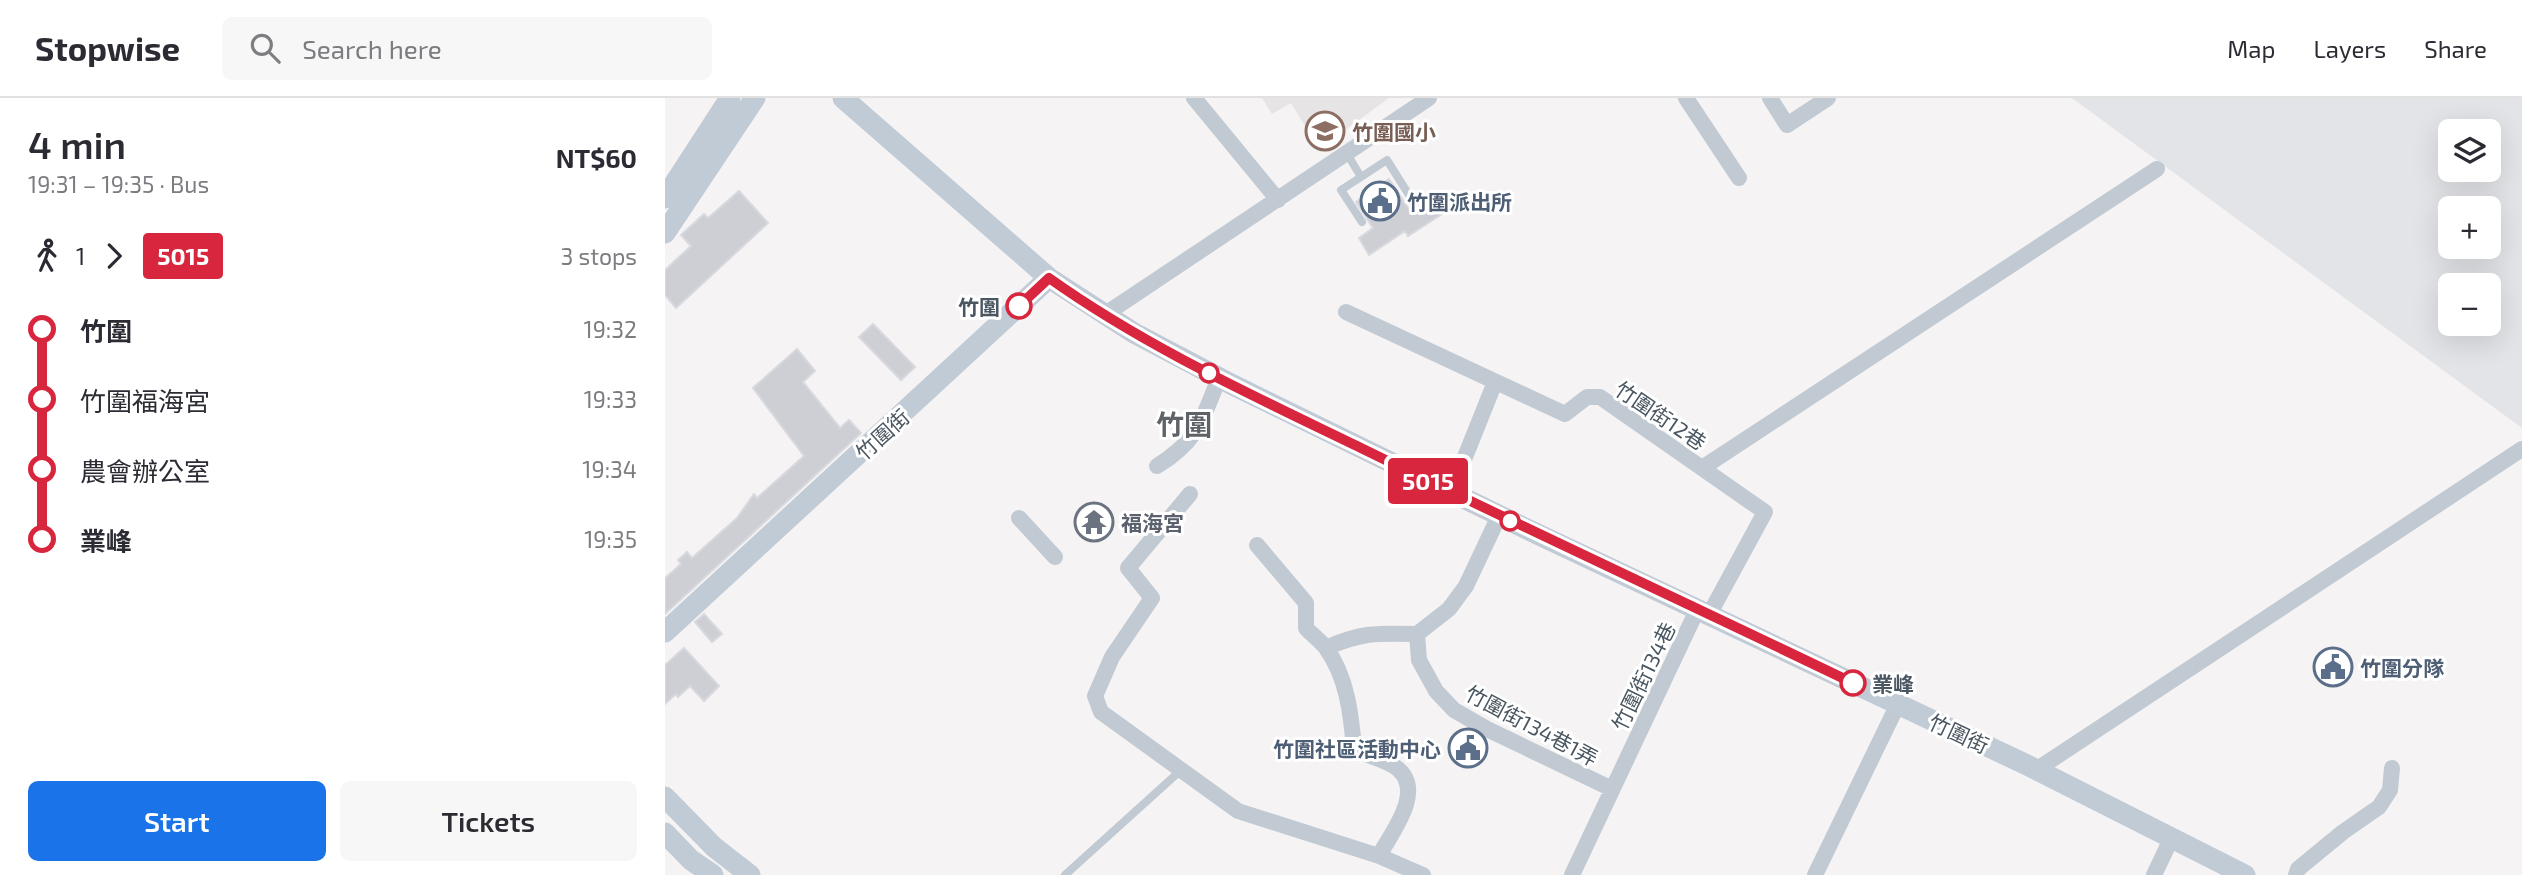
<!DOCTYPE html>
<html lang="en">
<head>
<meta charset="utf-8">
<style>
	:root { --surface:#fff; --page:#f7f7f7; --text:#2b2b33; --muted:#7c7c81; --line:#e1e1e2; --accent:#1a73e8 }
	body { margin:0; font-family:"Exo 2","Noto Sans TC",sans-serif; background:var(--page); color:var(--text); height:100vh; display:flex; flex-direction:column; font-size:26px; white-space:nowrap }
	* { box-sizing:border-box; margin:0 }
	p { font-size:23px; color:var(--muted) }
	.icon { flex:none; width:38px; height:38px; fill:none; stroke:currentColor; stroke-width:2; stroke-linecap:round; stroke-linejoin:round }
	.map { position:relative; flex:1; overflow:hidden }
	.drawer { display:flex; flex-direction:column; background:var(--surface); width:665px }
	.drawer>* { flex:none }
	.badge { padding:0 14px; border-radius:5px; font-size:24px; line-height:46px }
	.controls { position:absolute; left:1773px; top:21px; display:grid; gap:14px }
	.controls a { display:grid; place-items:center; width:63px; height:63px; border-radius:10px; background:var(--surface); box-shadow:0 7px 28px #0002; font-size:35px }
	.map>.badge { position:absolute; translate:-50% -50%; box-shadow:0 0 0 4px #fff }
	.legs { display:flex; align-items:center; gap:10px; height:77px; padding:0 28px; font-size:23px }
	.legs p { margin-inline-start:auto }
	.summary { display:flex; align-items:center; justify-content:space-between; height:119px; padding:0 28px }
	h1 { font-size:38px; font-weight:600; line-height:52px }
	.primary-button { display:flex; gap:14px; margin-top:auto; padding:14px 28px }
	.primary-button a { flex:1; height:80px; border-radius:10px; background:var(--accent); color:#fff; font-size:28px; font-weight:600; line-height:80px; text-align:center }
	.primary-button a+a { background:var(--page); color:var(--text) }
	ul { padding:0 28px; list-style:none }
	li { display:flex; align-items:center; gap:24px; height:70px; font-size:26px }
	li i { display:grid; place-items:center; width:10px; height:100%; margin:0 9px; background:currentColor }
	li i::after { content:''; width:18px; height:18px; margin:-9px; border:5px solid; border-radius:50%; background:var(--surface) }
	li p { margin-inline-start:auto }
	li:first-child i { background:linear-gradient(#0000 50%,currentColor 0) }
	li:last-child i { background:linear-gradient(currentColor 50%,#0000 0) }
	header { display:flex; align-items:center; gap:42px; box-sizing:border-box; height:98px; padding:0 35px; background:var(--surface); border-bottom:2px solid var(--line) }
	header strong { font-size:33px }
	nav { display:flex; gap:38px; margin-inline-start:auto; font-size:24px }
	.search { width:490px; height:63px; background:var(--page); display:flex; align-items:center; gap:18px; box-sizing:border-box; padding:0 24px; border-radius:10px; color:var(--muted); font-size:26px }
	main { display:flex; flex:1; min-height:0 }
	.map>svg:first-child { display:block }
	.education { fill:#e6e4e5 }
	.airport { fill:#e2e4e7; fill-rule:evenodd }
	.building { fill:#cdcfd5; stroke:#d7d9de; stroke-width:2 }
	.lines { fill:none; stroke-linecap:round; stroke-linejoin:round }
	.lane { stroke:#c1cad2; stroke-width:8 }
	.street { stroke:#c1cad2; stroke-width:16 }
	.secondary { stroke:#c1cbd6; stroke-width:21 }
	.line-1-casing { stroke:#fff; stroke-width:16 }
	.line-1 { stroke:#d7263d; stroke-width:10 }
	.stop-1-dot { fill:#fff; stroke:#d7263d; stroke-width:3.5 }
	.labels { text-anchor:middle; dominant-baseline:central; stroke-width:6; stroke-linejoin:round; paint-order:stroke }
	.education-label { font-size:21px; font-weight:bold; fill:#785e54; stroke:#fff; text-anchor:start }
	.service-label { font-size:21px; font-weight:bold; fill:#4e5e75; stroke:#fff; text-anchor:start }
	.stop-label { font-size:21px; font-weight:bold; fill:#4a5661; stroke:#fff; text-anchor:end }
	.street-label { font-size:21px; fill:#4a5661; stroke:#fff }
	.worship-label { font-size:21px; font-weight:bold; fill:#5b616d; stroke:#fff; text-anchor:start }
	.district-label { font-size:28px; font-weight:bold; fill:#5f6368; stroke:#fff }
</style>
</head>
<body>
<header>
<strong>Stopwise</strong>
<div class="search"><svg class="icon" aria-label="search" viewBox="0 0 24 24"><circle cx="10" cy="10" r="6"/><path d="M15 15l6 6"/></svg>Search here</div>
<nav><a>Map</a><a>Layers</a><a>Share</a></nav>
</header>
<main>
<section class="drawer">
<div class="summary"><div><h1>4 min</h1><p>19:31 – 19:35 · Bus</p></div><b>NT$60</b></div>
<div class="legs"><svg class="icon" aria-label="walk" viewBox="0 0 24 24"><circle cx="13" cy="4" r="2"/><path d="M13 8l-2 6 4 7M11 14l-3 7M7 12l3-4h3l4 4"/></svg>1<svg class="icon" aria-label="forward" viewBox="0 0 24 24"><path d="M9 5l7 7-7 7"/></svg><b class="badge" style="background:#d7263d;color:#fff">5015</b><p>3 stops</p></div>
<ul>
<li><i style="color:#d7263d"></i><b>竹圍</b><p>19:32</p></li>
<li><i style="color:#d7263d"></i><span>竹圍福海宮</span><p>19:33</p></li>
<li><i style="color:#d7263d"></i><span>農會辦公室</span><p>19:34</p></li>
<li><i style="color:#d7263d"></i><b>業峰</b><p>19:35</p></li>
</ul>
<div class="primary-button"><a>Start</a><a>Tickets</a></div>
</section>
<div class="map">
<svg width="1857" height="777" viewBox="0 0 1857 777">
	<rect width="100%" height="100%" fill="#f5f3f3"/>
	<!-- education -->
	<path class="education" d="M597 0H724L654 51 626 5 607 16Z"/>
	<!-- airport -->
	<path class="airport" d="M1407 0H1857V330ZM1785 33H1824V72H1785ZM1785 110H1824V149H1785ZM1785 187H1824V226H1785Z"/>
	<!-- building -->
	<path class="building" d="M724 81 746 114 770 98 780 114 743 138 740 133 704 157 694 140 708 130 691 104 702 96 700 93 705 89 711 86 713 89Z
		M74 93 103 125 11 210 0 197V172L26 148 16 137 39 116 43 120Z
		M208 226 250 269 236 282 194 239Z
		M132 251 150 273 138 284 175 330 184 322 196 335 0 516V480L16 466 13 462 22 454 27 460 72 420 89 396 92 400 139 358 88 290Z
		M39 516 57 536 47 544 30 524Z
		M19 550 54 588 39 603 25 588 13 599 11 596 0 606V567Z
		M803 632 817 640 802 670 787 662Z"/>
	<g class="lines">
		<!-- lane -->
		<path class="lane" d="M681 54 696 79 722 62 749 105
			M696 79 676 92 697 124
			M400 777 515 673"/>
		<!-- street -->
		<path class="street" d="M529 0 613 102
			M1021 0 1074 80
			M1105 0 1122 27 1163 0
			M681 214 900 316 922 299H935L1100 414 1044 517
			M439 217 764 0
			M492 368C533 343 537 322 554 280
			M1037 370 1492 71
			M786 394 830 284
			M525 396 463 470 487 500 447 559 430 598 436 614 573 713 714 758 758 777
			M834 418 801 488 784 511 752 536 754 562 771 593 789 612 822 631 947 691
			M354 420 390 459
			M592 447 641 505V530C647 537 656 543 661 550 682 579 686 616 689 650 702 659 721 661 733 671 760 694 726 735 714 758
			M661 550C697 534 713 535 752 536
			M1371 672 1857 351
			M907 777 1033 510
			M1150 777 1233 606
			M1489 777 1506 741
			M1631 777 1633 771 1678 734 1714 709 1725 692 1727 670"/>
		<!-- secondary -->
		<path class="secondary" d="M178 0 384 180 469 235 566 286 868 434 1360 666 1580 777
			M0 100 65 0
			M0 135 90 0
			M0 534 384 180
			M0 699 49 749 85 777
			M0 735 26 762 48 777"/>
	</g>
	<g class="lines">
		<defs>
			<path id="line-1" d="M354 208 384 180C481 249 589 298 696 350 859 430 1024 506 1188 585"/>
		</defs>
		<!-- line-1 casing -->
		<use href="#line-1" class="line-1-casing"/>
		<!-- line-1 -->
		<use href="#line-1" class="line-1"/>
	</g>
	<!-- icons -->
	<defs>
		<symbol id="school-ring" viewBox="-11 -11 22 22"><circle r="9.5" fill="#fff" stroke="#8d6e63" stroke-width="1.5"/><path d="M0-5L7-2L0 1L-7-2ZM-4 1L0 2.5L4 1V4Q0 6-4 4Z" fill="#8d6e63"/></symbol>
		<symbol id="civic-ring" viewBox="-11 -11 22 22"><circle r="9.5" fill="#fff" stroke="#5c6f8a" stroke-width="1.5"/><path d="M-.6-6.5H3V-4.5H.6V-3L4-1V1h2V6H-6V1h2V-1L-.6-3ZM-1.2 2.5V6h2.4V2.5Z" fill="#5c6f8a"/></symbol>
		<symbol id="temple-ring" viewBox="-11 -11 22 22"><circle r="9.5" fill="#fff" stroke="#6b7280" stroke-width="1.5"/><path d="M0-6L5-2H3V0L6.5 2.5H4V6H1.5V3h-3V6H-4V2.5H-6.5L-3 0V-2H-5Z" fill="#6b7280"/></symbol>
	</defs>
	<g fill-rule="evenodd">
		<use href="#school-ring" x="638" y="11" width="44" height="44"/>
		<use href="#civic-ring" x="693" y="81" width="44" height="44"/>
		<use href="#temple-ring" x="407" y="402" width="44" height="44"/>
		<use href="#civic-ring" x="1646" y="547" width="44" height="44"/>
		<use href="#civic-ring" x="781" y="628" width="44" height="44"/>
	</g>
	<!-- markers -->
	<g class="stop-1-dot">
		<circle cx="354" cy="208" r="12"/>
		<circle cx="544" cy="275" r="9"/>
		<circle cx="845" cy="423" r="9"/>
		<circle cx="1188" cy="585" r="12"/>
	</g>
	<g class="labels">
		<!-- education labels -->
		<g class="education-label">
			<text x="687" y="33">竹圍國小</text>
		</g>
		<!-- service labels -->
		<g class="service-label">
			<text x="742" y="103">竹圍派出所</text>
			<text x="1695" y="569">竹圍分隊</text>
			<text x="776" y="650" text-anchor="end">竹圍社區活動中心</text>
		</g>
		<!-- stop labels -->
		<g class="stop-label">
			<text x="335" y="208">竹圍</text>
			<text x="1207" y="585" text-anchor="start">業峰</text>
		</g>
		<!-- street labels -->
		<g class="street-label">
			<text transform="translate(996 317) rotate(34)">竹圍街12巷</text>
			<text transform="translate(217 336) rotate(-42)">竹圍街</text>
			<text transform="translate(978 578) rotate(-64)">竹圍街134巷</text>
			<text transform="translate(867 627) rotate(28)">竹圍街134巷1弄</text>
			<text transform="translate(1294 635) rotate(25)">竹圍街</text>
		</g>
		<!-- worship labels -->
		<g class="worship-label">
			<text x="456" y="424">福海宮</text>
		</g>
		<!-- district labels -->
		<g class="district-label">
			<text x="519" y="326">竹圍</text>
		</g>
	</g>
</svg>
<div class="controls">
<a><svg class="icon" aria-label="layers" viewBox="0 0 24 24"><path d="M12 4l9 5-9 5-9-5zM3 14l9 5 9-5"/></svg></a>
<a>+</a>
<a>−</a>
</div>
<b class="badge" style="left:763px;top:383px;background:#d7263d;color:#fff">5015</b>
</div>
</main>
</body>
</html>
